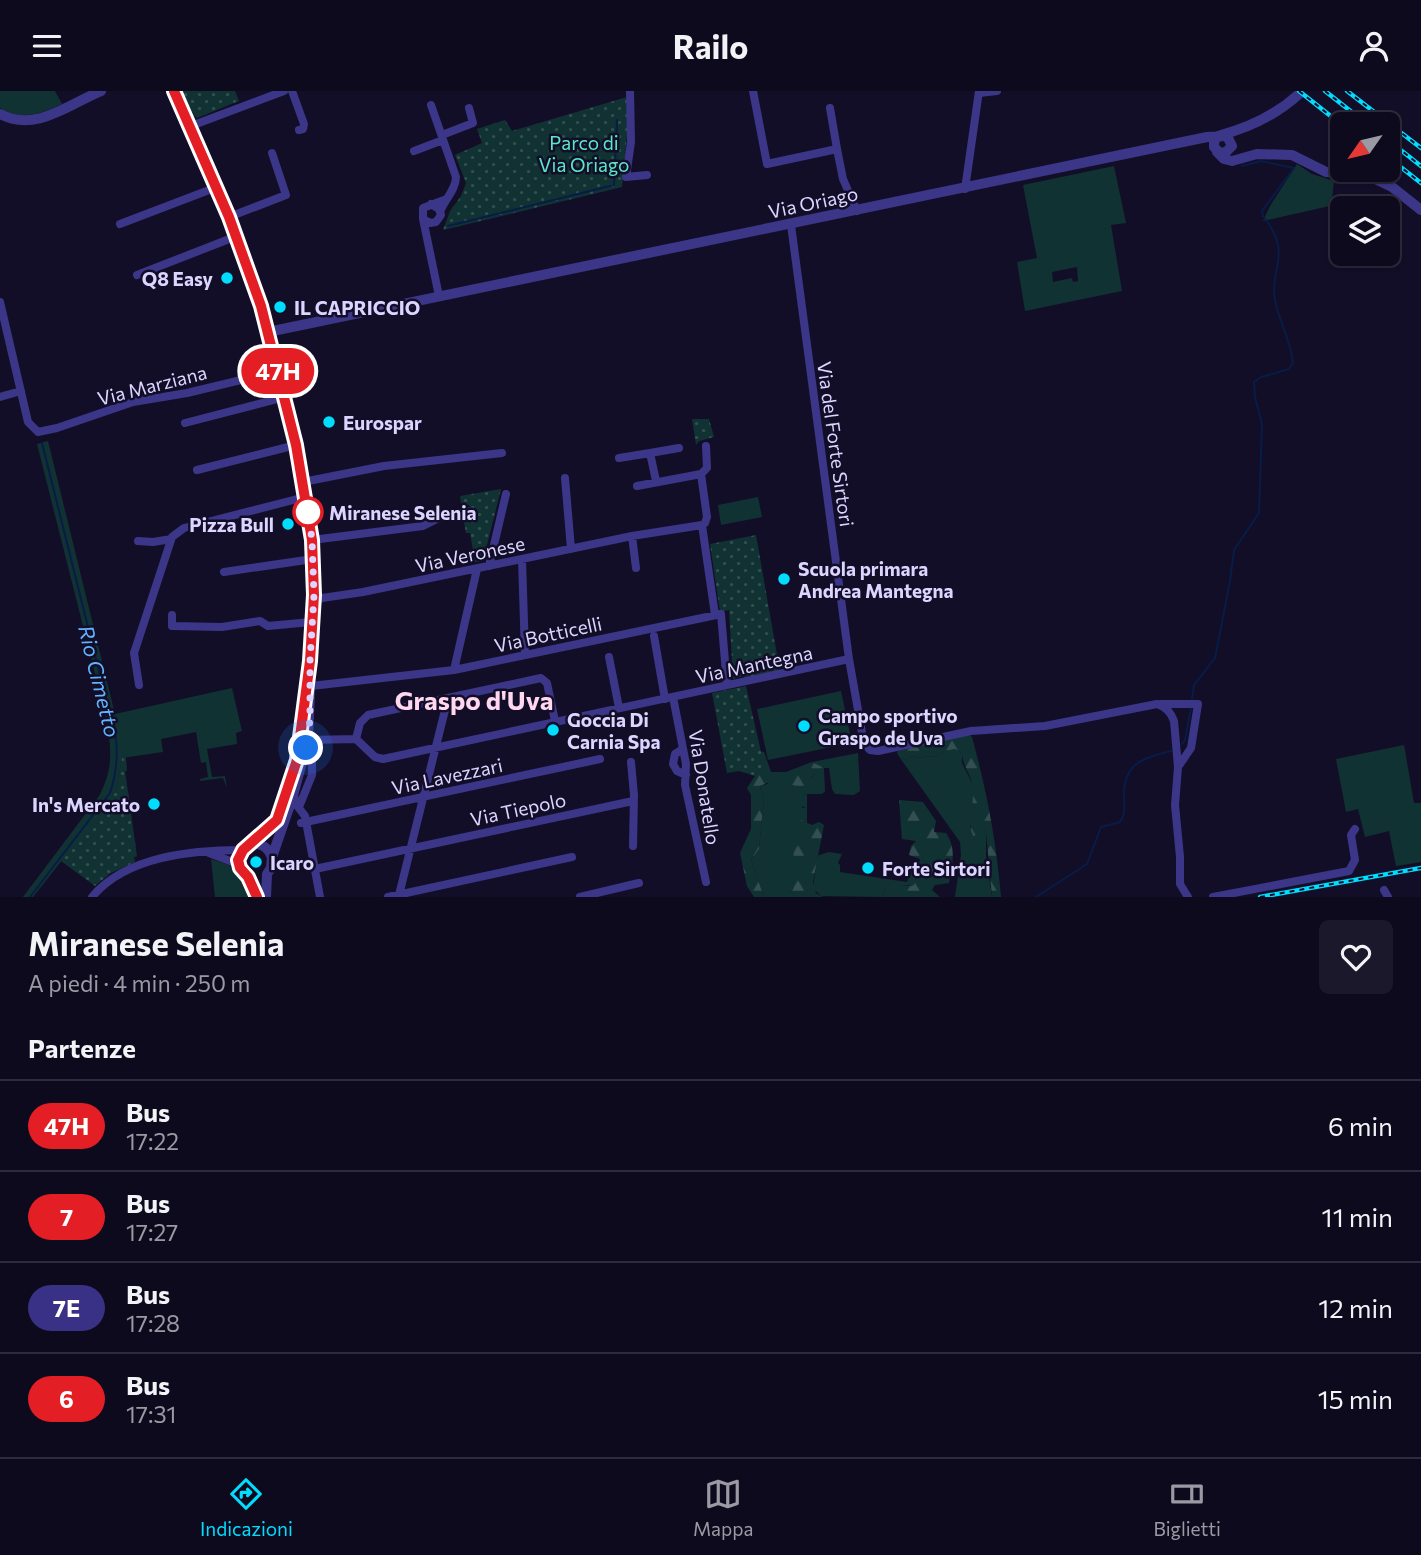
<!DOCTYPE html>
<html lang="it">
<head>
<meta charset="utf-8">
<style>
	:root { --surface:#0e0a1e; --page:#1c182b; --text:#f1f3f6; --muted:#9b9aa4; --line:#2e2b3c; --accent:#01ddff }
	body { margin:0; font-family:Commissioner,sans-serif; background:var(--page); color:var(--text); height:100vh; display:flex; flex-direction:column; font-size:26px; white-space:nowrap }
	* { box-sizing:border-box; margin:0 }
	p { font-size:23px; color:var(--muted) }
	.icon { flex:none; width:38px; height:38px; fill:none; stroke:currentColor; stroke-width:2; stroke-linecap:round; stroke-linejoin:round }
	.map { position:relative; height:806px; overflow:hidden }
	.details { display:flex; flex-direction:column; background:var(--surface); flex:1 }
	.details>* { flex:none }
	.badge { padding:0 14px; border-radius:23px; font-size:24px; line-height:46px }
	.needle { width:46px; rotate:236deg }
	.controls { position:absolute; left:1330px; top:21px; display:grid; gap:14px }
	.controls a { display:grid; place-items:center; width:70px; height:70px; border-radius:10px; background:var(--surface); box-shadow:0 2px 5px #0004,0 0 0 2px var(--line); font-size:35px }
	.you { position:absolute; width:35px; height:35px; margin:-18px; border:5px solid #fff; border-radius:50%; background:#1a73e8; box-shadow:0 0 0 10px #1a73e833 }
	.map>.badge { position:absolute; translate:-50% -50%; box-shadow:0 0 0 4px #fff }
	h2 { padding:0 28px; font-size:26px; line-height:63px }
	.round { display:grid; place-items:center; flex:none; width:74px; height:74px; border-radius:10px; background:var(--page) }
	.headline { display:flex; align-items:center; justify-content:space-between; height:119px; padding:0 28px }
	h1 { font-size:33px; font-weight:700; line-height:52px }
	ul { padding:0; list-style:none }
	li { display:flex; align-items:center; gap:21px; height:91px; padding:0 28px; border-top:2px solid var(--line) }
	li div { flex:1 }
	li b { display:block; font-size:26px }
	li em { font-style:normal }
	li .badge { min-width:77px; font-weight:700; text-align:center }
	header { display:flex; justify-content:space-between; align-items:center; height:91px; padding:0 28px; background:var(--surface); font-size:32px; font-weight:700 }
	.menu { display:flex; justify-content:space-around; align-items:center; height:98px; border-top:2px solid var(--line); background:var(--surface); font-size:19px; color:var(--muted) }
	.menu a { display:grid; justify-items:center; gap:4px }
	.menu .on { color:var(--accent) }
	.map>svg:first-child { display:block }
	.grass { fill:#113232; fill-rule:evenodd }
	.forest { fill:url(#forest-firs) }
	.park { fill:url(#park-dots) }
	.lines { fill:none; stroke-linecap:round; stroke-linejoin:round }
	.stream { stroke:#071c47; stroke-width:2 }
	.minor { stroke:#3c3689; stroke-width:8 }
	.tertiary { stroke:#3c3689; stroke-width:10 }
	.rail-casing { stroke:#01ddff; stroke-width:4.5 }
	.rail { stroke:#130e28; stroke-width:2; stroke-dasharray:5; stroke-linecap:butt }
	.line-casing { stroke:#fff; stroke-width:16 }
	.line { stroke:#e31e24; stroke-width:10 }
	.walk { stroke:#dbd5ff; stroke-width:7; stroke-dasharray:0 12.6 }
	.poi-dot { fill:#01ddff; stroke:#130e28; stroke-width:2.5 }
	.stop-dot { fill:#fff; stroke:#e31e24; stroke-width:3.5 }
	.labels { text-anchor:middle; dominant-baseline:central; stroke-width:5; stroke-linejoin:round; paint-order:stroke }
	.park-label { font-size:19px; fill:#59e7c8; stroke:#130e28 }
	.street-label { font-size:19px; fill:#dbd5ff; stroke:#130e28 }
	.poi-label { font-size:19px; font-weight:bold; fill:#dbd5ff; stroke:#130e28; text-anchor:start }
	.stop-label { font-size:19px; font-weight:bold; fill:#dbd5ff; stroke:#130e28; text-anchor:start }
	.water-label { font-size:21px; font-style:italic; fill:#63b2ff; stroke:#130e28 }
	.district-label { font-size:26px; font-weight:bold; fill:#ffd7ef; stroke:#130e28 }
</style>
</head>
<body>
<header><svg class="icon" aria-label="menu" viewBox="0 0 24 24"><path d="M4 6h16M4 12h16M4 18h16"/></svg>Railo<svg class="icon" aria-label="person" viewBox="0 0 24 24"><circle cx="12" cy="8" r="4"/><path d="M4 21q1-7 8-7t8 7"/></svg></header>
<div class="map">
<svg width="1421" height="806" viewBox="0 0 1421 806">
	<defs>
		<pattern id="forest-firs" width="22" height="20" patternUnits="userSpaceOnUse" patternTransform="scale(1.75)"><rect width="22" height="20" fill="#113232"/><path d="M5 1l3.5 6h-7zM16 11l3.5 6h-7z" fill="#334f51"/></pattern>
		<pattern id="park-dots" width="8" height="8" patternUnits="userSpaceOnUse" patternTransform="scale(1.75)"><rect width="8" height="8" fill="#113232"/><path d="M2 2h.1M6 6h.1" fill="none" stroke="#334f51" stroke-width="1.8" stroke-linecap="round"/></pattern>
	</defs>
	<rect width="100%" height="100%" fill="#130e28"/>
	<!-- grass -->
	<path class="grass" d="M0 0H55L62 13C41 23 21 30 0 17Z
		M1297 73 1312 83 1334 90 1332 108 1334 114 1263 130 1270 115Z
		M1114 75 1126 132 1111 134 1122 200 1025 220 1017 171 1037 167 1023 94ZM1077 176 1078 190 1073 191 1072 187 1053 191 1052 181Z
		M48 350 115 623 232 597 242 640 236 642 237 653 207 658 212 686 225 685 227 697 223 687 200 690V688L208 686 206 671 201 672 196 641 161 648 163 661 122 667 116 699 108 711 33 806H23L99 705C115 675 111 655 105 622L37 353Z
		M758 406 762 426 721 434 718 414Z
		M841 600 852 652 768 669 757 618Z
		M1404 654 1414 712H1421V771L1396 775 1389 740 1365 746 1358 718 1346 721 1336 668Z
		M955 658 962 662V672L974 696 970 737 986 740V765L992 806H955L961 764 960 751 900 667 906 669 911 665C919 668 926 664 935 666L944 660Z
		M858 662 860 700 854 704 835 703 832 698 829 677H824L825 701 821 703H807V732L792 800 786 803V806H764L751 769 759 758 764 706 760 695 784 688 798 695V706L802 717 806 716 804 700 815 682H821V676L812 671Z
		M829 761 842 763 838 772 840 774V781L907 791 909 784 911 783 910 773 919 774 914 794 886 796 883 806 821 805 813 797 817 768 819 764Z
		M211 768 229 774 254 806H215Z"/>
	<!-- forest -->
	<path class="forest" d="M968 643 972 646C987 702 996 748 1001 806H992L986 741 973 745C966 728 974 716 973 699 973 686 962 675 962 662L955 658 944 660 935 666C926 664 919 668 911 665L906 669 900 667 897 662 898 660Z
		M757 660 764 661 771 681H786L812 671 822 676 821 682H815L812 686 817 694 816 698 804 700 807 716 796 715 794 710 798 706 794 701 797 695 787 693 784 689 781 694 775 695 767 692 760 695 764 706 759 758 751 769 764 806H754L747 795 740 762 751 738V704L747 697 755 685Z
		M899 709 923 711 936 730 934 741 946 742C957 758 952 774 949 792L935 794 932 799 940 806H883L886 796C896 792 903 797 914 794L920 768 909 764 911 755 916 750 902 748Z
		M801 729 812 734 819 731 824 734 813 791 816 802 823 806H786V803L792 800C799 774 786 750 801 729Z"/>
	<!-- park -->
	<path class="park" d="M181 0H235L239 10 197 27 194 24Z
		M627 6 629 22 622 96 443 139 450 120 461 105 466 92 455 64 482 52 477 38 505 29 512 40Z
		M692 328H709L714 346 699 350 696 354Z
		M501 398 483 470 475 471 470 442H466L463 426 470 425 473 420 469 414H465L462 418 460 405Z
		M756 444 780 581 745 589 744 585 733 588 729 519 720 521 710 453Z
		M746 595 764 674 755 685 739 680 727 682 712 602Z
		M126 666 127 680H125L137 765 134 766 135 771 111 782 95 795 61 770 116 699 122 667Z"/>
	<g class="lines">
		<!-- stream -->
		<path class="stream" d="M448 135 614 94 617 29
			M1192 608 1194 594 1215 567 1230 490 1234 459 1259 422 1262 333 1255 306 1254 291 1261 286 1289 278 1293 272C1291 252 1281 233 1276 214 1267 178 1295 165 1263 125L1262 120 1294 77 1261 70 1242 75
			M1182 653 1185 649 1191 617
			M30 806 110 702C116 684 118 667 116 648L42 352
			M1036 806 1087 773 1101 736 1120 731C1126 723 1124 715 1124 705 1123 672 1145 666 1171 660"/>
		<!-- minor -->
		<path class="minor" d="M292 0 304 33 303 38 299 39
			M630 0 631 51 626 86 647 84
			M753 0 767 73 837 58 843 88 857 120
			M979 2 997 0
			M431 14 456 86C456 99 444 109 440 121
			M830 17 837 58
			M191 35 284 0
			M442 44 473 32 469 17
			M414 60 443 49
			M965 98 979 0
			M431 113 439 118 441 124 436 131 430 132 423 128V117L444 109
			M229 126 286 104 272 62
			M423 128 439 205
			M120 133 217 96
			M791 134 849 568 864 653 870 659 878 660 971 640 1045 635 1157 613C1166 616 1171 621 1174 630L1178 676 1175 714 1180 766V793L1188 806
			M137 184 237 145
			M0 211 28 331 38 341 57 337 133 311 187 302 278 280
			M0 306 21 300
			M185 332 285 306
			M619 367 650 362
			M197 379 296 354
			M701 383 707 377 706 355
			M565 387 571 458
			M656 390 650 362 679 357
			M303 391 384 375 502 362
			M637 395 701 383 707 426 705 432 702 434
			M702 434 715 524
			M632 445 636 477
			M312 449 423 435 439 427 468 420
			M138 450 153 451 171 448
			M522 468 525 563
			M489 475 506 403
			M224 481 313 468
			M313 511 322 507 363 501 632 445 702 434
			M172 524V535L222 536 260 530 268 535 311 531
			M654 545 665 608
			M609 566 619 617
			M454 579 477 478
			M139 594 134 562 172 446 184 437 305 406
			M311 595 454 579 721 523 727 594
			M673 606 686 673 685 694 706 791
			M1160 613H1198L1191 657 1178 676
			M356 648 375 666 383 668 849 568
			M356 648 360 632 368 624 541 587 547 592 555 630
			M308 649 356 648
			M683 658 675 663 673 673 677 680 686 684
			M631 671 634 704 633 755
			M294 703 295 712 305 725 320 806
			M299 716 312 684V670L304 667
			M301 732 600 668
			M209 762 238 773
			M315 778 633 710
			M1384 799 1388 806
			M399 804 448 607
			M92 806C126 765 192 759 243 759
			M388 806 572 766
			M580 806 639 792
			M1213 806 1349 780 1355 769 1351 744 1355 738"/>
		<!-- tertiary -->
		<path class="tertiary" d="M175 0 229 126 261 214 296 354 310 439 314 499 308 649 292 708 272 766 271 777 267 783 266 806
			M0 23C35 42 69 13 101 0
			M1221 44C1251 36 1276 24 1299 3
			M1217 61 1224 68 1232 70 1257 63 1292 64 1326 81 1367 84 1392 96 1421 119
			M268 241 1207 46 1227 45 1232 55 1226 61 1220 62 1214 56V51L1218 45
			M250 754C260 751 268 756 272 766
			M257 806 248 786 240 777 238 769 243 759 277 729 295 674"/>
		<defs>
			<path id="rail" d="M1299 0 1342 34
				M1325 0 1367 33
				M1347 0 1421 57
				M1388 49 1421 75
				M1388 66 1421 92
				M1260 806 1421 777"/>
		</defs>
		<!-- rail casing -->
		<use href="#rail" class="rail-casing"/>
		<!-- rail -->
		<use href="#rail" class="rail"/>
	</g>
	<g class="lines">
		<defs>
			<path id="line" d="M174 0 229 126 261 215 296 354 312 449 314 504 310 570 297 669 277 729 243 759 238 769 240 777 248 786 257 806"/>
		</defs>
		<!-- line casing -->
		<use href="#line" class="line-casing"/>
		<!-- line -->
		<use href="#line" class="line"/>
		<!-- walk -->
		<path class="walk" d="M306 657 310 629V570L314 504 312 449 308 421"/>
	</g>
	<!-- markers -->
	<g class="poi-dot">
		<circle cx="227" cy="187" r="7"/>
		<circle cx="280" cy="216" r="7"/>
		<circle cx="329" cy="331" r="7"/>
		<circle cx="288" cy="433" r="7"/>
		<circle cx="784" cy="488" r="7"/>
		<circle cx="804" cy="635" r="7"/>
		<circle cx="553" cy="639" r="7"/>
		<circle cx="154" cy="713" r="7"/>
		<circle cx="256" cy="771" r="7"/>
		<circle cx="868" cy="777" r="7"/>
	</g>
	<circle class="stop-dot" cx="308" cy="421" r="14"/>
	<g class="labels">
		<!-- park labels -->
		<g class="park-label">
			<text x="584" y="51">Parco di<tspan x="584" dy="22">Via Oriago</tspan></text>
		</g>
		<!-- street labels -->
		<g class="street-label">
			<text transform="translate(813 111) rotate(-12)">Via Oriago</text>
			<text transform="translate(152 294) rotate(-14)">Via Marziana</text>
			<text transform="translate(836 353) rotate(82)">Via del Forte Sirtori</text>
			<text transform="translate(470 463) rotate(-12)">Via Veronese</text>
			<text transform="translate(548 543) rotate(-12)">Via Botticelli</text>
			<text transform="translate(754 573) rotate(-12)">Via Mantegna</text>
			<text transform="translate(447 685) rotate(-12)">Via Lavezzari</text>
			<text transform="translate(705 696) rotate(81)">Via Donatello</text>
			<text transform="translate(518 718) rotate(-12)">Via Tiepolo</text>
		</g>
		<!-- poi labels -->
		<g class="poi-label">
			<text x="213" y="187" text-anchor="end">Q8 Easy</text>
			<text x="294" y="216">IL CAPRICCIO</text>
			<text x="343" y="331">Eurospar</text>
			<text x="274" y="433" text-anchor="end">Pizza Bull</text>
			<text x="798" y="477">Scuola primara<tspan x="798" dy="22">Andrea Mantegna</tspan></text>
			<text x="818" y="624">Campo sportivo<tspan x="818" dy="22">Graspo de Uva</tspan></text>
			<text x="567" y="628">Goccia Di<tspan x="567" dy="22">Carnia Spa</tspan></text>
			<text x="140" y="713" text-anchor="end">In's Mercato</text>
			<text x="270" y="771">Icaro</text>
			<text x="882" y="777">Forte Sirtori</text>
		</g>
		<!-- stop labels -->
		<g class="stop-label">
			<text x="329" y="421">Miranese Selenia</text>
		</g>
		<!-- water labels -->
		<g class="water-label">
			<text transform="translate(100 590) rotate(76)">Rio Cimetto</text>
		</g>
		<!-- district labels -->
		<g class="district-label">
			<text x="474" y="608">Graspo d'Uva</text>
		</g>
	</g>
</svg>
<div class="controls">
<a><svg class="needle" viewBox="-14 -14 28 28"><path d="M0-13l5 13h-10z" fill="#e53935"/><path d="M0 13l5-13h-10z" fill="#9b9aa4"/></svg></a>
<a><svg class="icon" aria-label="layers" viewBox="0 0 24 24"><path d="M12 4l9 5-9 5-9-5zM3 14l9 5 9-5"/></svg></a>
</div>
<div class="you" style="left:306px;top:657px"></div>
<b class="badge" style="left:278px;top:280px;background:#e31e24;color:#fff">47H</b>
</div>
<section class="details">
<div class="headline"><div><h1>Miranese Selenia</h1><p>A piedi · 4 min · 250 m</p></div><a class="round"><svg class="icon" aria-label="heart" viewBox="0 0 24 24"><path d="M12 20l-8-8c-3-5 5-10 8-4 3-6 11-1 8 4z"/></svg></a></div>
<h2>Partenze</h2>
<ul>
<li><span class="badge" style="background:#e31e24;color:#fff">47H</span><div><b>Bus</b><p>17:22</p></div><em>6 min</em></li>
<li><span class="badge" style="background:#e31e24;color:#fff">7</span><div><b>Bus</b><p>17:27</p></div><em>11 min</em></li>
<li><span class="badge" style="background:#393185;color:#fff">7E</span><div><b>Bus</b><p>17:28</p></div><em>12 min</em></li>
<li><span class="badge" style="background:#e31e24;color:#fff">6</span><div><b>Bus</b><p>17:31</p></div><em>15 min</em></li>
</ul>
</section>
<nav class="menu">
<a class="on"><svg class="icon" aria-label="directions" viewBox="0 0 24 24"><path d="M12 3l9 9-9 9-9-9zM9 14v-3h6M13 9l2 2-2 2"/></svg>Indicazioni</a>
<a><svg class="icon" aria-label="map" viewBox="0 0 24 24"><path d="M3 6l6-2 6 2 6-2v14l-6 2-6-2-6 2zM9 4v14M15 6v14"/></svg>Mappa</a>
<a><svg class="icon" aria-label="tickets" viewBox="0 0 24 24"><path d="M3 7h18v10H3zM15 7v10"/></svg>Biglietti</a>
</nav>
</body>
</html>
